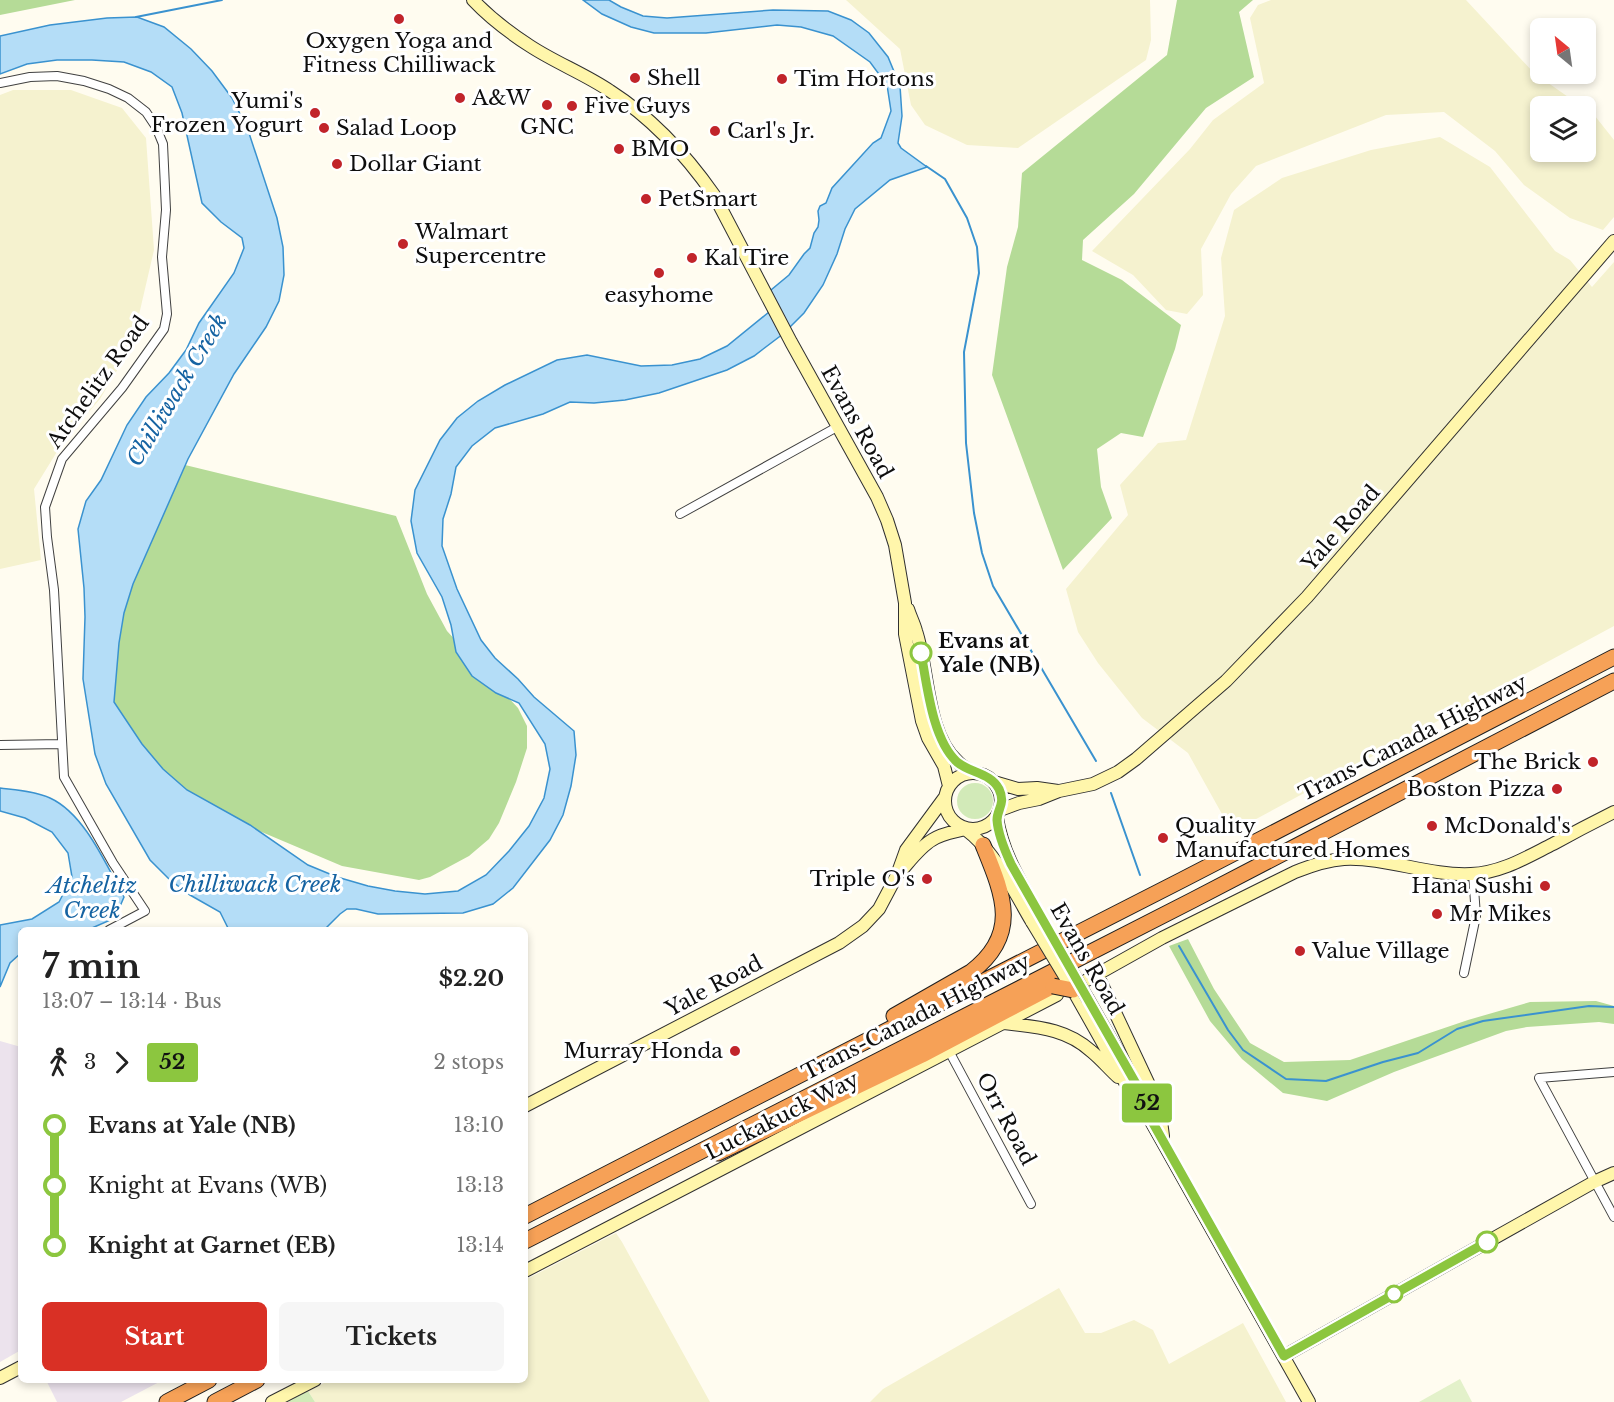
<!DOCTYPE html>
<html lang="en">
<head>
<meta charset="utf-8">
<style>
	:root { --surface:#fff; --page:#f6f6f6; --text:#222; --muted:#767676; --accent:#d93025 }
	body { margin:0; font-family:"Libre Baskerville",serif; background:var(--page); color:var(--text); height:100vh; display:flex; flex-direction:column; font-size:22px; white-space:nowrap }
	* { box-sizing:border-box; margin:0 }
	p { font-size:20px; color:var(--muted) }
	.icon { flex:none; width:33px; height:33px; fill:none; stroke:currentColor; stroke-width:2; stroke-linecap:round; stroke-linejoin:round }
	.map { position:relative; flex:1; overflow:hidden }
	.drawer { position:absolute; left:18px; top:927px; width:510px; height:456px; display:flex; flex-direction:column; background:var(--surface); border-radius:9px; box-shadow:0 3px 9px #0003 }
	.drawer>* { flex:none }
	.badge { padding:0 12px; border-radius:4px; font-size:21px; line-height:39px }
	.needle { width:39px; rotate:331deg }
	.fabs { position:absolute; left:1530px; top:18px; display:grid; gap:12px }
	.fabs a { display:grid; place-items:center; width:66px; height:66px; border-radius:9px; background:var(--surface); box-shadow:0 3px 9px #0003; font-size:30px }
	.map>.badge { position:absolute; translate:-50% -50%; box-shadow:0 0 0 3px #fff }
	.legs { display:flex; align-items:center; gap:9px; height:66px; padding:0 24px; font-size:20px }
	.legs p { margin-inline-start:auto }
	.summary { display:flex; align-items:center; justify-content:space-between; height:102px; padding:0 24px }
	h1 { font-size:33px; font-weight:800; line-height:45px }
	.action { display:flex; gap:12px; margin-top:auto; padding:12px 24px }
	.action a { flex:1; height:69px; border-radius:9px; background:var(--accent); color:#fff; font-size:24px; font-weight:800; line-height:69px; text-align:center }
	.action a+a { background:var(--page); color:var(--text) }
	ul { padding:0 24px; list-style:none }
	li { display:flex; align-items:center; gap:21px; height:60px; font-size:22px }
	li i { display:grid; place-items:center; width:9px; height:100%; margin:0 8px; background:currentColor }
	li i::after { content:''; width:15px; height:15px; margin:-8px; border:4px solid; border-radius:50%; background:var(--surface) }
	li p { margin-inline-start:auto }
	li:first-child i { background:linear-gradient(#0000 50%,currentColor 0) }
	li:last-child i { background:linear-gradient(currentColor 50%,#0000 0) }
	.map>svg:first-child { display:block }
	.industrial { fill:#ece3ed }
	.farmland { fill:#f5f2cf }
	.green { fill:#d2eab8 }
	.forest { fill:#b5db97 }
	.pitch { fill:#e3f1ca }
	.water { fill:#b4ddf7; stroke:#3a92cf; stroke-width:1.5 }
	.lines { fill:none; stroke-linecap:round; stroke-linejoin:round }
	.stream { stroke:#3a92cf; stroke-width:2 }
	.street-casing { stroke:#414141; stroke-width:10 }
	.secondary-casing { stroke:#303030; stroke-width:14 }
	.highway-casing { stroke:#1f1f1f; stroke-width:17 }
	.street { stroke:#fff; stroke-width:8 }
	.secondary { stroke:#fff6ab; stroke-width:12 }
	.highway { stroke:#f6a157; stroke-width:15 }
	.secondary-bridge-casing { stroke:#303030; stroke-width:14; stroke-linecap:butt }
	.highway-bridge-casing { stroke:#1f1f1f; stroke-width:17; stroke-linecap:butt }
	.secondary-bridge { stroke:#fff6ab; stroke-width:12 }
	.highway-bridge { stroke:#f6a157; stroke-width:15 }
	.line-1-casing { stroke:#fff; stroke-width:14 }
	.line-1 { stroke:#8cc63f; stroke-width:9 }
	.poi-dot { fill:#c1242a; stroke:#fff; stroke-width:2 }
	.stop-1-dot { fill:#fff; stroke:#8cc63f; stroke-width:3 }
	.labels { text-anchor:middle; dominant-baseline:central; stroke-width:6; stroke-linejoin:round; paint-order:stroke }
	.poi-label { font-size:21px; fill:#0e0e0e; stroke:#fff; text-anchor:start }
	.street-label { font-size:21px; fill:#0e0e0e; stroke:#fff }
	.stop-label { font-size:21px; font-weight:bold; fill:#0e0e0e; stroke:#fff; text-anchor:start }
	.water-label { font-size:22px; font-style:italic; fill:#1563a2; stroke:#fff }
</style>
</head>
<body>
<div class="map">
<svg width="1614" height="1402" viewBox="0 0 1614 1402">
	<rect width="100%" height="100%" fill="#fffcf0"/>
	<!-- industrial -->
	<path class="industrial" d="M0 1041 21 1047V1350L0 1362Z
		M46 1380H163L121 1402H57Z"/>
	<!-- farmland -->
	<path class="farmland" d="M846 0H1150L1151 40 1146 60 1018 148 967 145 925 125 911 105 900 49Z
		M1271 0H1466L1534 73 1581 106H1540V152H1586V110L1595 116 1614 140V217L1603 230 1570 218 1524 185 1495 151 1444 112 1386 115 1256 166 1231 194 1201 249 1203 295 1187 314 1166 310 1133 275 1092 251 1190 149 1213 120 1264 83 1250 18 1258 5Z
		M13 90H71L122 108 146 138 154 250 132 345 100 399 63 442 34 489 41 560 0 569V95Z
		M1440 137 1490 167 1555 251 1570 260 1592 287 1614 262V626L1232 832 1188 753 1142 718 1098 663 1078 632 1066 589 1128 515 1120 485 1158 443 1186 440 1225 316 1221 258 1234 210 1282 178 1371 150Z
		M616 1233 622 1242 710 1402H315L308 1391 330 1380H525V1280Z
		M1059 1288 1085 1333H1101L1134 1320 1153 1330 1169 1364 1243 1323 1286 1402H870L883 1389Z"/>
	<!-- green -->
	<path class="green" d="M957 801a18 18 0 1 1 36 0a18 18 0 1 1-36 0Z
		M308 1391 315 1402H287Z"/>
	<!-- forest -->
	<path class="forest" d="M0 0H75L0 15Z
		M1177 0H1253L1239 12 1254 77 1206 108 1134 194 1083 240 1082 260 1122 280 1181 325 1175 349 1143 437 1121 433 1097 449 1101 487 1112 518 1063 570 992 375 1007 267 1018 227 1022 173 1167 55Z
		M181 464 396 516 427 594 447 631 518 708 527 726V748L516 782 499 823 489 839 469 856 430 877 419 880 342 866 212 811 121 745 111 687 114 611Z
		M1188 939 1214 989 1250 1043 1284 1062 1350 1060 1468 1020 1530 1002 1596 1001 1614 1006V1024L1599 1022 1527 1027 1506 1031 1394 1072 1327 1101 1283 1093 1242 1059 1210 1021 1169 946Z"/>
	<!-- pitch -->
	<path class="pitch" d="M1460 1379 1472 1402H1419Z"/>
	<!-- water -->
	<path class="water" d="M583 0H609L621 7 643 16 667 18 773 10 828 11 851 20 869 33 888 57 900 86 902 116 898 143 901 148 927 167 890 180 855 209 845 229 837 254 823 285 804 313 783 334 754 356 727 370 659 393 625 400 594 403 570 402 543 414 495 428 472 446 456 467 451 494 443 519 442 546 457 589 481 640 495 658 518 679 534 697 574 731 576 755 571 786 563 815 550 840 513 888 493 904 463 913 378 914 356 909H347L340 914 324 930H229L220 912 190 895 169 879 150 860 106 784 95 754 83 679 85 617 84 588 78 529 86 501 101 480 127 425 146 397 169 373 186 350 199 323 234 273 244 248 242 238 221 222 202 203 182 113 172 87 151 72 124 62 92 60H57L27 64 0 74V36L50 25 107 18 137 17 164 27 191 49 212 71 232 98 248 130 277 218 283 247 284 275 279 301 266 327 234 374 188 459 133 584 124 613 119 643 114 702 142 744 163 769 187 790 250 825 308 865 337 877 368 886 395 891 425 894 458 891 486 875 509 851 529 826 544 798 550 769 545 744 519 703 496 693 472 676 456 652 451 625 442 597 417 553 411 521 415 490 440 440 457 418 478 401 505 385 557 360 587 355 641 366 672 365 700 359 727 346 769 312 768 296 771 290 789 275 804 254 810 248 814 233 818 227 819 220 818 211 820 206 826 203 832 188 873 143 881 138 891 111 887 85 870 62 833 36 801 27 777 25 706 33H654L631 27 602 14Z
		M0 788C16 790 35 791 50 798 85 814 106 865 124 897L115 918 92 928 82 930H21V953L10 963 0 987V925L32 919 59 902 72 877 68 853 52 832 25 818 0 811Z"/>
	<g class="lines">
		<!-- stream -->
		<path class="stream" d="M136 17 222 0
			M926 166 945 179 967 218 977 247 979 273 964 352 966 443 974 513 982 553 993 586 1096 761
			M1111 793 1140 875
			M1179 946 1228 1030 1243 1050 1286 1079 1326 1081 1383 1062 1418 1053 1457 1029 1483 1021 1589 1006 1614 1007"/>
		<defs>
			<path id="street" d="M0 83 30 77 57 76 84 81 109 89 128 98 146 112 156 127 163 144 166 210 162 257 167 314 164 329 122 388 62 459 45 507 47 537 54 590 64 777 113 863 145 911 109 930
				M680 514 837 427
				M0 745 62 744
				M1464 973 1476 916 1473 874
				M949 1051 1031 1204
				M1614 1072 1539 1078 1614 1217"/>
			<path id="secondary" d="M473 0C489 17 510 33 530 46 556 63 585 74 610 91 652 118 686 155 714 195L791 342 877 497 887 520 895 545 905 603V634L922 721 928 738 944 766 949 786
				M908 609C910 616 914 623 916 631 929 669 926 733 957 761 962 767 969 770 976 773
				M945 801a28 28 0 1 1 56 0a28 28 0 1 1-56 0Z
				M994 782 1018 789 1037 788 1058 791
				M1000 810 1019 803 1039 799 1059 791 1093 784 1118 772 1136 759 1226 681 1307 597 1614 241
				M997 818C1003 855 1022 884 1040 917
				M965 829C996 852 1013 890 1032 922
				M900 872C910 861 920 847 932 840 942 833 954 832 965 829
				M1097 974 1159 1106 1163 1136
				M1087 980 1162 938 1295 872C1310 866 1327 860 1344 859 1387 857 1428 876 1471 874 1501 873 1527 857 1553 844 1573 833 1594 822 1614 812
				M1073 990 1140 1109 1148 1116 1309 1402
				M1088 999 1147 1103 1148 1116
				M1004 1023C1036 1027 1066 1028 1091 1051 1101 1059 1109 1069 1118 1077
				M525 1106 839 943 863 926 879 909 897 875 906 850 945 797
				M525 1271 1057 995
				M1284 1356 1594 1182 1614 1173
				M0 1378 21 1367
				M272 1402 315 1380"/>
			<path id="highway" d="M894 1016 971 972C1021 934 1003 894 983 845
				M718 1153 922 1055 1053 986 1063 979
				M525 1216 737 1107 1182 880 1614 657
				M525 1241 1193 900 1614 681
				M167 1402 209 1380
				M215 1402 257 1380"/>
		</defs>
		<!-- street casing -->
		<use href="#street" class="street-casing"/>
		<!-- secondary casing -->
		<use href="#secondary" class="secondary-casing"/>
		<!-- highway casing -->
		<use href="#highway" class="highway-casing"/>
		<!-- street -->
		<use href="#street" class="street"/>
		<!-- secondary -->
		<use href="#secondary" class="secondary"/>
		<!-- highway -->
		<use href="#highway" class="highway"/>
		<defs>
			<path id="secondary-bridge" d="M1040 917 1088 999
				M1032 922 1073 990"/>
			<path id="highway-bridge" d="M1053 986 1073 990"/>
		</defs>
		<!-- secondary-bridge casing -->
		<use href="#secondary-bridge" class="secondary-bridge-casing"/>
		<!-- highway-bridge casing -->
		<use href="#highway-bridge" class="highway-bridge-casing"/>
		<!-- secondary-bridge -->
		<use href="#secondary-bridge" class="secondary-bridge"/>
		<!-- highway-bridge -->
		<use href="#highway-bridge" class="highway-bridge"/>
	</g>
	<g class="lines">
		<defs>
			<path id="line-1" d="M921 653C927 684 932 739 957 762 970 773 991 773 999 789 1006 804 997 809 997 820 998 835 1005 851 1011 864L1147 1103 1149 1116 1284 1356 1487 1242"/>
		</defs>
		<!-- line-1 casing -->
		<use href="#line-1" class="line-1-casing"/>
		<!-- line-1 -->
		<use href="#line-1" class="line-1"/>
	</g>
	<!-- markers -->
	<g class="poi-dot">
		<circle cx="399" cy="19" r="6"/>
		<circle cx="635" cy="78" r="6"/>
		<circle cx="782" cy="79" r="6"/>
		<circle cx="460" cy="98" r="6"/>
		<circle cx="547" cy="105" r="6"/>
		<circle cx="572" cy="106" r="6"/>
		<circle cx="315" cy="113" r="6"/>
		<circle cx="324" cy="128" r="6"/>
		<circle cx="715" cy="131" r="6"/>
		<circle cx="619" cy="149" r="6"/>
		<circle cx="337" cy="164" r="6"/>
		<circle cx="646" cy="199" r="6"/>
		<circle cx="403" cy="244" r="6"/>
		<circle cx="692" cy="258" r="6"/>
		<circle cx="659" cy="273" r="6"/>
		<circle cx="1593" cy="762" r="6"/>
		<circle cx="1557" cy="789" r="6"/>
		<circle cx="1432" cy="826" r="6"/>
		<circle cx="1163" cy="838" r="6"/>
		<circle cx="927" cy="879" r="6"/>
		<circle cx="1545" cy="886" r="6"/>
		<circle cx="1437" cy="914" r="6"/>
		<circle cx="1300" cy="951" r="6"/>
		<circle cx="735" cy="1051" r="6"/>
	</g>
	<g class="stop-1-dot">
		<circle cx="921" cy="653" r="10"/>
		<circle cx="1487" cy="1242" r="10"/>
		<circle cx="1394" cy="1294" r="8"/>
	</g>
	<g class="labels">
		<!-- poi labels -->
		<g class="poi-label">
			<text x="399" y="41" text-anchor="middle">Oxygen Yoga and<tspan x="399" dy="24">Fitness Chilliwack</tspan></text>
			<text x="647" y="78">Shell</text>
			<text x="794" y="79">Tim Hortons</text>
			<text x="472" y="98">A&amp;W</text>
			<text x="303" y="101" text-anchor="end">Yumi's<tspan x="303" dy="24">Frozen Yogurt</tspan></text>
			<text x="584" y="106">Five Guys</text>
			<text x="547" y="127" text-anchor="middle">GNC</text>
			<text x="336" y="128">Salad Loop</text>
			<text x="727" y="131">Carl's Jr.</text>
			<text x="631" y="149">BMO</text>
			<text x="349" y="164">Dollar Giant</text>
			<text x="658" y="199">PetSmart</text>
			<text x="415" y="232">Walmart<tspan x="415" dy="24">Supercentre</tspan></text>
			<text x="704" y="258">Kal Tire</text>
			<text x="659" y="295" text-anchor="middle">easyhome</text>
			<text x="1581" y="762" text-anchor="end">The Brick</text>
			<text x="1545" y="789" text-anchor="end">Boston Pizza</text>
			<text x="1175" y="826">Quality<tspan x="1175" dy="24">Manufactured Homes</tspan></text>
			<text x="1444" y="826">McDonald's</text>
			<text x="915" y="879" text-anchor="end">Triple O's</text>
			<text x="1533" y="886" text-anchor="end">Hana Sushi</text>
			<text x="1449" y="914">Mr Mikes</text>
			<text x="1312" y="951">Value Village</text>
			<text x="723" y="1051" text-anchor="end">Murray Honda</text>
		</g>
		<!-- street labels -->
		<g class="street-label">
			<text transform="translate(98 382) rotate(-54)">Atchelitz Road</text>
			<text transform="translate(857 422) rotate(61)">Evans Road</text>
			<text transform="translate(1341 528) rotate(-49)">Yale Road</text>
			<text transform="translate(1413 738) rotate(-27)">Trans-Canada Highway</text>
			<text transform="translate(1087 959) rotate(60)">Evans Road</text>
			<text transform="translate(714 986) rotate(-28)">Yale Road</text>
			<text transform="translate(916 1017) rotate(-27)">Trans-Canada Highway</text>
			<text transform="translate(782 1116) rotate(-27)">Luckakuck Way</text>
			<text transform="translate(1006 1119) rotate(62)">Orr Road</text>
		</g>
		<!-- stop labels -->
		<g class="stop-label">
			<text x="938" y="641">Evans at<tspan x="938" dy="24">Yale (NB)</tspan></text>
		</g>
		<!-- water labels -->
		<g class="water-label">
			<text transform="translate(177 390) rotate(-59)">Chilliwack Creek</text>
			<text x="255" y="884">Chilliwack Creek</text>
			<text x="92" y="885">Atchelitz<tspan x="92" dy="25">Creek</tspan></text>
		</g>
	</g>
</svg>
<div class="fabs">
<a><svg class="needle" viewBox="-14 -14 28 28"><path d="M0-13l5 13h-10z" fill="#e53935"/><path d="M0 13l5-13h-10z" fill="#767676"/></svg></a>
<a><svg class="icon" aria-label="layers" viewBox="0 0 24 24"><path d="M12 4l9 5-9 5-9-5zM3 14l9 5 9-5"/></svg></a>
</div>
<b class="badge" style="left:1147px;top:1103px;background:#8cc63f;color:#111">52</b>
<section class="drawer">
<div class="summary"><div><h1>7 min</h1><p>13:07 – 13:14 · Bus</p></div><b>$2.20</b></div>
<div class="legs"><svg class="icon" aria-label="walk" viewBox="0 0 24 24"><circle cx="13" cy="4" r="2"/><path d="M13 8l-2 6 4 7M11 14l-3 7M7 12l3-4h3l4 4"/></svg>3<svg class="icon" aria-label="forward" viewBox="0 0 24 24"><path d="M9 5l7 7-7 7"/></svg><b class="badge" style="background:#8cc63f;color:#111">52</b><p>2 stops</p></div>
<ul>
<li><i style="color:#8cc63f"></i><b>Evans at Yale (NB)</b><p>13:10</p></li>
<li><i style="color:#8cc63f"></i><span>Knight at Evans (WB)</span><p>13:13</p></li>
<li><i style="color:#8cc63f"></i><b>Knight at Garnet (EB)</b><p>13:14</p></li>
</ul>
<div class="action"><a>Start</a><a>Tickets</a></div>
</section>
</div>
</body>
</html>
